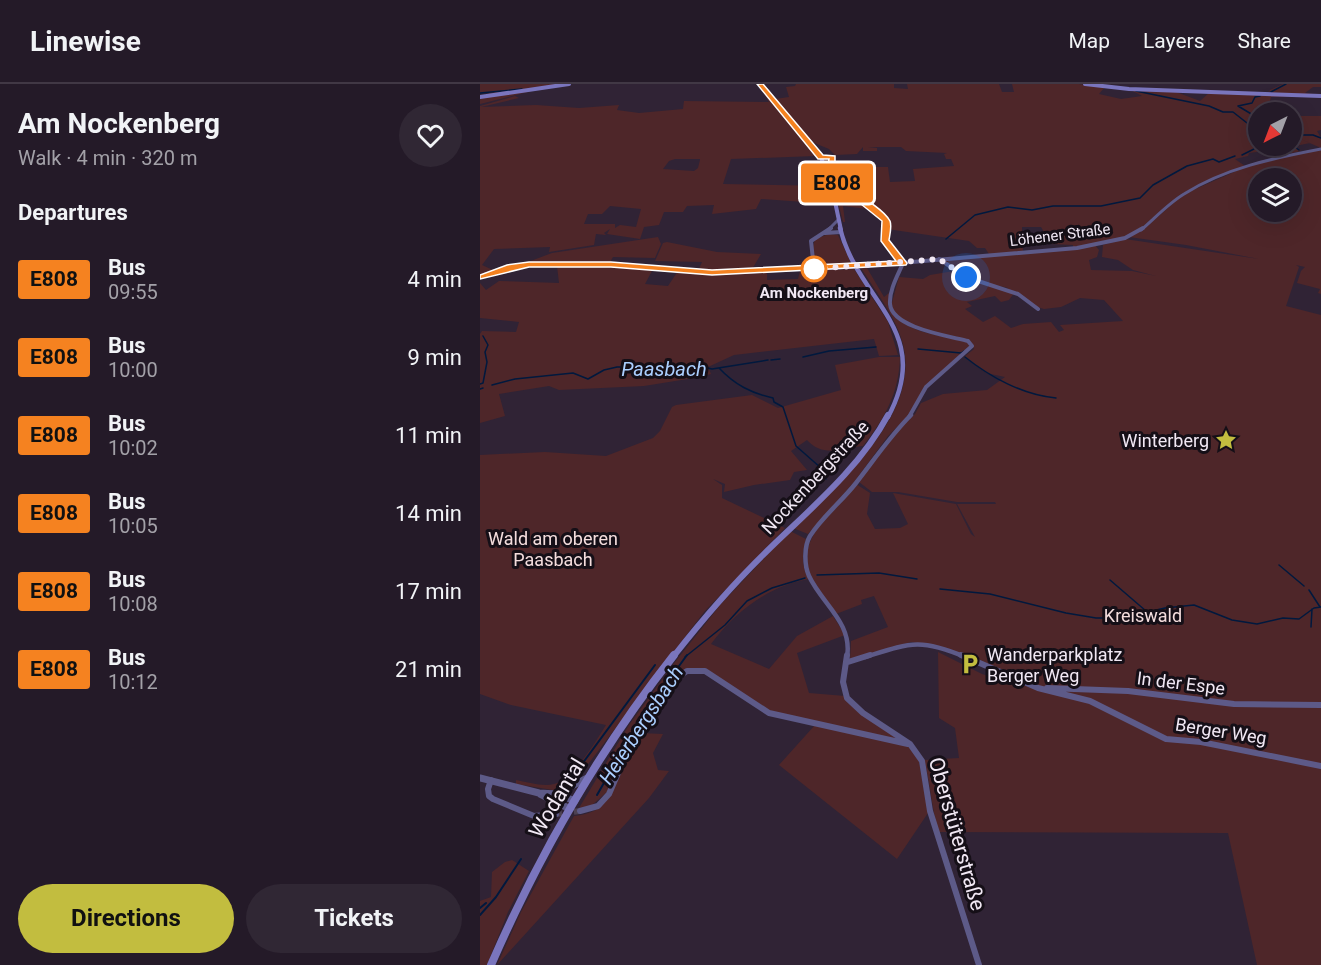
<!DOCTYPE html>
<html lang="en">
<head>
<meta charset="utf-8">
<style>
	:root { --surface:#241a28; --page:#302734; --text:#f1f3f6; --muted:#a3a1a8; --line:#413845; --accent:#c2bd3f }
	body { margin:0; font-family:Roboto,sans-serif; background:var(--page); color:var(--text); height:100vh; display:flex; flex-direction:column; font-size:22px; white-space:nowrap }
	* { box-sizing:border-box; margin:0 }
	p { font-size:20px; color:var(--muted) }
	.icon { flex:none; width:33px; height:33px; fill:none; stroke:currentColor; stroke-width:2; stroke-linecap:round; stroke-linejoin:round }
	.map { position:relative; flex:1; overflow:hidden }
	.drawer { display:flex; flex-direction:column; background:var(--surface); width:480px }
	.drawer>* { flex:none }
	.badge { padding:0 12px; border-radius:4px; font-size:21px; line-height:39px }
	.needle { width:39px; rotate:222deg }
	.tools { position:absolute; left:768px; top:18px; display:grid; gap:12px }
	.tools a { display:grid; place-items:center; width:54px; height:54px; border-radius:50%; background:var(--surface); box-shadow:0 6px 24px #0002,0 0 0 2px var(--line); font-size:30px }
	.you { position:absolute; width:30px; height:30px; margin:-15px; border:4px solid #fff; border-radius:50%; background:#1a73e8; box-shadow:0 0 0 9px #1a73e833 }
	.map>.badge { position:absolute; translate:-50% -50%; box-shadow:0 0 0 3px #fff }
	h2 { padding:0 18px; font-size:22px; line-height:54px }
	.round { display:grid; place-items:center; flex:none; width:63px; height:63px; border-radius:32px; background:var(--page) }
	.head { display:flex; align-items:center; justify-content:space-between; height:102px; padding:0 18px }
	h1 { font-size:28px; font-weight:700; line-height:45px }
	.cta { display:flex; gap:12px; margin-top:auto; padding:12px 18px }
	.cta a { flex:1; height:69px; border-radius:36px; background:var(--accent); color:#111; font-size:24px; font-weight:700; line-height:69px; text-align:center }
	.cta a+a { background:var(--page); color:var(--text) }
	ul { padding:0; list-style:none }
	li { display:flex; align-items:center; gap:18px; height:78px; padding:0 18px }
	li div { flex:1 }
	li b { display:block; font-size:22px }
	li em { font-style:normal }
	li .badge { min-width:66px; font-weight:700; text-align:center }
	header { display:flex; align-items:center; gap:36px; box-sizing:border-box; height:84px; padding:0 30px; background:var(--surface); border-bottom:2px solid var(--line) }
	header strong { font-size:28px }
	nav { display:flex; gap:33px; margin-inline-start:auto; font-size:21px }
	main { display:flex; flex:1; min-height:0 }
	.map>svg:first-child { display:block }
	.green { fill:#4e2629; fill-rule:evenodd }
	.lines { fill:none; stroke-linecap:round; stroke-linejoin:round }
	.stream-far1 { stroke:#00193e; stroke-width:1.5 }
	.stream { stroke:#00193e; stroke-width:2 }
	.minor-tunnel { stroke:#4d4152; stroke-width:6; stroke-dasharray:6 3; stroke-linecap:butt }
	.minor-far3 { stroke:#5d5a88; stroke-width:3 }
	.minor-far2 { stroke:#5d5a88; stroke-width:4 }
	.minor-far1 { stroke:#5d5a88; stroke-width:4.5 }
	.minor { stroke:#5d5a88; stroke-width:6 }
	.tertiary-far2 { stroke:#5d5a88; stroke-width:3 }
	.tertiary-far1 { stroke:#5d5a88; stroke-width:4 }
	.tertiary { stroke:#5d5a88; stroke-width:7 }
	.secondary-far3 { stroke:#7a75bd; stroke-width:4 }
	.secondary-far2 { stroke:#7a75bd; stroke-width:4.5 }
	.secondary-far1 { stroke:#7a75bd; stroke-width:6 }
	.secondary { stroke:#7a75bd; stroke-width:8 }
	.tertiary-bridge { stroke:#5d5a88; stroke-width:4 }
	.line { fill:#f58220; stroke:#fff; stroke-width:1.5 }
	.walk { stroke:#f1e8f4; stroke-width:6; stroke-dasharray:0 10.8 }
	.stop-dot { fill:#fff; stroke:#f58220; stroke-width:3 }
	.labels { text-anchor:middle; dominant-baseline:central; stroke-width:6; stroke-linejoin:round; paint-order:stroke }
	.far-street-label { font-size:15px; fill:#f1e8f4; stroke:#150f17 }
	.far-stop-label { font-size:15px; font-weight:bold; fill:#f1e8f4; stroke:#150f17 }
	.poi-label { font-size:18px; fill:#f1e8f4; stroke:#150f17; text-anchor:end }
	.street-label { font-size:18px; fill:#f1e8f4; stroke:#150f17 }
	.park-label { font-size:18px; fill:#f4dddd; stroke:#150f17 }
	.water-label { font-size:20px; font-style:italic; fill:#abcfff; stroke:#150f17 }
	.near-street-label { font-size:21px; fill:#f1e8f4; stroke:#150f17 }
</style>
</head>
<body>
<header>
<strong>Linewise</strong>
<nav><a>Map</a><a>Layers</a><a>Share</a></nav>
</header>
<main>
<section class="drawer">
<div class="head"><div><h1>Am Nockenberg</h1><p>Walk · 4 min · 320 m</p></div><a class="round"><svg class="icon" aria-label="heart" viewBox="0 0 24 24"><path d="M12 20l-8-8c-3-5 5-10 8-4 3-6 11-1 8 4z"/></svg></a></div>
<h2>Departures</h2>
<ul>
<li><span class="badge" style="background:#f58220;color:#111">E808</span><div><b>Bus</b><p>09:55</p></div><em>4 min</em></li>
<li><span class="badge" style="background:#f58220;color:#111">E808</span><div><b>Bus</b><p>10:00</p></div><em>9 min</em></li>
<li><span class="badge" style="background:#f58220;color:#111">E808</span><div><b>Bus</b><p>10:02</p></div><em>11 min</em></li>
<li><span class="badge" style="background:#f58220;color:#111">E808</span><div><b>Bus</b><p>10:05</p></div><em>14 min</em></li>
<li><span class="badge" style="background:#f58220;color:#111">E808</span><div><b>Bus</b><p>10:08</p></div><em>17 min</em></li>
<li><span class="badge" style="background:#f58220;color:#111">E808</span><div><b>Bus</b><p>10:12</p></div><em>21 min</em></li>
</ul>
<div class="cta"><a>Directions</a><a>Tickets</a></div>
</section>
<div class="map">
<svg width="841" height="881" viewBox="0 0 841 881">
	<rect width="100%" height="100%" fill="#302335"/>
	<!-- green -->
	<path class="green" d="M0 0H79L0 20V13H7L9 9H0Z
		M278 0C289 10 296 23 305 34 316 47 329 57 336 72L251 75 243 100 349 102 353 120 281 115 276 125 232 130 234 121 207 122 203 128H184L179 141 164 143 160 155 127 150 130 145 124 149 126 151 116 150 114 161 69 168 70 163 14 165 2 181 15 187 0 192V22L35 12 39 14 1 23 56 21 99 24 139 21 137 26 159 29 203 25 204 17 289 18ZM195 75H220V76L218 84 214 87 183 85 189 77ZM130 122 161 125 156 143 140 141 135 144V140H104L108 130H122Z
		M316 0H414V4L428 5 427 0H519L522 8H534L532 0H599L624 4 619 10 641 15 662 12 651 6 696 8 720 17 729 9 832 13H791L787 28H778V62H812V32H841V46L837 47 841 54V64L816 53 830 59 815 62 821 67 807 70 798 65 769 69 768 72 755 75 765 82 701 110 660 145 644 153 593 164V161L571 160 561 143H542L543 168 509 170 505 164H497L489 157 407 145 408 140 370 107 359 102 354 87V77H361L366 83H408L410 98 435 97 433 85 474 82 471 75H466L464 70 467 69 426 67 421 63H388L397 64V67H383V63L377 70 355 71 349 65 332 58 295 15 309 13 306 3 315 2Z
		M803 0H841V3H833L825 9 841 11 787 10 790 6Z
		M841 65V210L838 209 840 205 817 199 821 187 825 183 816 181 819 183 806 222 841 231V881H777L748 749 459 748C451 724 451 700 444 676L479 674 475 644 459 634 458 568 502 590 520 596 521 589 466 564 431 558 370 576 371 557 408 543 394 512 381 516 382 520 356 530C348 517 337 504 330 490 314 457 357 423 376 400L390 409 387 430 395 445 420 444 428 440 413 409 476 420 491 450 495 453 477 420H516L515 418H477L418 408H392L379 398 410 354 435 330 441 319 463 310 507 306 525 293 506 289 484 273 494 265 490 257C465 247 423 249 411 222L419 193 443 195 450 191 474 187 494 197 534 209 529 216 521 218 515 212 487 218 492 222 485 225 503 238 515 232 531 244 543 240 571 238 579 248 584 246 580 241 643 237 624 216 600 214 581 223 564 225 554 222 540 210 527 205 528 204C509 199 473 196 464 175L615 161 619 166 617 173 609 176 611 186 652 187 676 192 653 186 638 176 622 173 623 161 645 155 779 175 706 161 649 153 666 143 704 110 779 77ZM778 94H812V128H778Z
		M351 74C352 109 364 104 388 125L363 122 365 138H363L354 102 344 75Z
		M349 150 358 151 372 181 340 183 336 180 333 163 335 155Z
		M178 153 181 160 175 174 133 173 129 180 40 181 72 169Z
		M187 158 237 168 281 170 271 187H218L222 178 175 177 183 159Z
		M77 182H129L173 185 165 200 188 202 198 187 240 190 287 188V196L318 195 320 187 374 185 408 238 418 271 399 272 394 255 254 271 228 283 231 290 220 293 164 302 79 306 69 302 19 310 25 332 0 339V250L2 247 36 248 39 238 0 234V199L6 206 19 197 79 199Z
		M381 184H387L404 213 410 208 408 222C419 249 461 251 486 257L490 262 444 303 430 330 408 352 374 398 328 450 313 444C358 398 441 333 423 260 416 233 396 208 381 184Z
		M399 273H420C419 309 405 334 383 362 362 364 343 374 327 356L311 367 327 386 314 388 310 396 274 401 244 408 245 400 233 395 242 401V414L305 444 224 528 93 700 79 707 36 700V696C47 698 63 703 74 700 93 696 116 657 126 641L31 621 0 610V371L65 368 126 372 173 354 180 347 192 323 196 321 272 311 298 324 361 306 355 281Z
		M310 447 326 455C322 468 321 483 329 495 288 502 255 528 231 560L289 585 317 552 353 532 365 551 317 569 329 609 365 612 425 658 290 628 225 586 206 587 190 592 176 613 142 667 127 708 111 722 99 724 149 641 195 578 241 520Z
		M335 641 428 662 439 677 448 729 417 775 299 681Z
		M160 649 183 650 173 669 178 686 189 687 169 714 17 881 41 828 94 732C128 729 131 709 142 682 147 671 154 660 160 649Z
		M32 776 49 787 28 828 7 881H0V817L11 813 12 788 25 778Z"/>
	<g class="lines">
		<!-- stream-far1 -->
		<path class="stream-far1" d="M656 7 729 22 743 28H753L767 39 778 41
			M0 9 42 5
			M789 9 806 0
			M778 34 758 22 772 19 775 13 780 12
			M812 51H833L841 54
			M812 61 819 66
			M762 71 776 64 800 62
			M466 155 495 131 528 123 552 126 573 122H621L660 114 673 101 707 82 733 75 739 78 755 72
			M438 265 481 269 484 267
			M323 273 349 267 396 263
			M485 273C510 293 543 311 576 314
			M291 276 300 275
			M239 284C255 301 271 309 293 314L294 318 303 323 316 362 341 384 346 395
			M0 300 3 299 7 278 5 268 8 261 3 252
			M12 301 35 295 93 289 108 295 124 286 137 283H164L177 286 219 282 232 285 288 276
			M0 305 3 304
			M799 481 824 502
			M337 491 399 489 437 495
			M630 496 666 527
			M460 505 510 510 586 529 616 534H642L685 524 714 521 752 536 777 540 803 534 819 535 834 524 841 523
			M829 506 840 523
			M831 543 832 525
			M205 573 245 541 267 517 292 504 325 494"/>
		<!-- stream -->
		<path class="stream" d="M80 699 102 680 175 581
			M117 711 160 636 207 571
			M0 824 6 819
			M0 831 16 813 41 775"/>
		<!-- minor-tunnel -->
		<path class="minor-tunnel" d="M76 730 100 727"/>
		<!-- minor-far3 -->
		<path class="minor-far3" d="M341 73H353V87L358 102 378 114 407 138 406 146"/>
		<!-- minor-far2 -->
		<path class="minor-far2" d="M406 144 405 157 423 179C418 191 409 206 410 220 412 244 469 252 488 257L492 262 446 303 429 333
			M459 175 486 193 538 210 558 225"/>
		<!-- minor-far1 -->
		<path class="minor-far1" d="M367 573C373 539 342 520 329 492 324 481 324 462 330 452 342 433 362 417 376 399 394 376 410 352 431 331
			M385 573C430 559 440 554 485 573"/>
		<!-- minor -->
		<path class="minor" d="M367 571 363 598 367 614 383 629 430 660 442 677 450 727 499 881
			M481 571 558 604 610 617 686 655 721 658 841 682
			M368 578 390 571
			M567 604 648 607 754 620 841 621
			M11 696 8 705 9 712 13 715 54 732 76 730
			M100 727 118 722 129 710 144 675 176 617 193 596 207 587H225L289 629 428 660"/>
		<!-- tertiary-far2 -->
		<path class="tertiary-far2" d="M348 146 358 136
			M661 146C675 134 689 119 704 110 745 84 794 74 841 65"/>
		<!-- tertiary-far1 -->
		<path class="tertiary-far1" d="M345 149 361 148
			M385 182 597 164 645 154 663 144
			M334 185 331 157 351 144
			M0 193 30 183 49 181H131L232 189 368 183"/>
		<!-- tertiary -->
		<path class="tertiary" d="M0 694 59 709 77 710 95 717
			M60 710 90 725
			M77 710 107 694"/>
		<!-- secondary-far3 -->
		<path class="secondary-far3" d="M280 0 341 74 350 94 361 146
			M605 0 649 5 841 12
			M0 13 89 0"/>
		<!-- secondary-far2 -->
		<path class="secondary-far2" d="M360 144C378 218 455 246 408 333"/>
		<!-- secondary-far1 -->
		<path class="secondary-far1" d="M193 573C222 536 253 500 287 467 330 425 379 385 408 331"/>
		<!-- secondary -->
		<path class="secondary" d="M11 881C59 771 119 666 194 571"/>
		<!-- tertiary-bridge -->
		<path class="tertiary-bridge" d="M368 183 385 182"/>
	</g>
	<!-- line -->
	<path class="line" d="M277 0H283L343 71 355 72V81L361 101C374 108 403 124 410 137 412 142 410 150 409 156L427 179 426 181 232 191 131 183H49L0 195V191L27 181 49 178H131L232 186 416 177 401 157 402 137 376 116 355 104 348 81 349 75H338Z"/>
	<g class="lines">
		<!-- walk -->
		<path class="walk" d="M334 185 459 175 486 193"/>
	</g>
	<!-- icons -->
	<defs>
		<symbol id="sight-bare" viewBox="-9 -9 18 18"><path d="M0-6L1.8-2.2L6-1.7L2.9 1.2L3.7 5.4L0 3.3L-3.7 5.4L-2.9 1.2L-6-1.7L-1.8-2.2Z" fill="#c2bd3f" stroke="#150f17" stroke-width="2.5" paint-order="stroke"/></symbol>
		<symbol id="parking-bare" viewBox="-9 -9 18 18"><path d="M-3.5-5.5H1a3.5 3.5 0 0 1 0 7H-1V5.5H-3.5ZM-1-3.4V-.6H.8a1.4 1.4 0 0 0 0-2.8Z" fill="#c2bd3f" stroke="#150f17" stroke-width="2.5" paint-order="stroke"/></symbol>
	</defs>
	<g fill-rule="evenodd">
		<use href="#sight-bare" x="731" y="341" width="30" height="30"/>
		<use href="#parking-bare" x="475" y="565" width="30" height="30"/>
	</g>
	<!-- markers -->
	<circle class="stop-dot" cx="334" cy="185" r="12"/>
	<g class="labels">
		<!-- far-street labels -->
		<g class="far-street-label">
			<text transform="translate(580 151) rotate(-7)">Löhener Straße</text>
		</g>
		<!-- far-stop labels -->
		<g class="far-stop-label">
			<text x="334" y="209">Am Nockenberg</text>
		</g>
		<!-- poi labels -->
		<g class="poi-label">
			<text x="729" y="356">Winterberg</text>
			<text x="507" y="570" text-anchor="start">Wanderparkplatz<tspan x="507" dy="21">Berger Weg</tspan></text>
		</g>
		<!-- street labels -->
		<g class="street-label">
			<text transform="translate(335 393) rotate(-47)">Nockenbergstraße</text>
			<text transform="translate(701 599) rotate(7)">In der Espe</text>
			<text transform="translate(741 647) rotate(9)">Berger Weg</text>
		</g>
		<!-- park labels -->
		<g class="park-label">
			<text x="73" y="454">Wald am oberen<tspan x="73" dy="21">Paasbach</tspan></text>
			<text x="663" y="531">Kreiswald</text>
		</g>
		<!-- water labels -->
		<g class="water-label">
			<text x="184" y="285">Paasbach</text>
			<text transform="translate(161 641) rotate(-57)">Heierbergsbach</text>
		</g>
		<!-- near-street labels -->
		<g class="near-street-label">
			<text transform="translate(77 714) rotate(-59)">Wodantal</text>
			<text transform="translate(477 750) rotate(74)">Oberstüterstraße</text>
		</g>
	</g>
</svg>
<div class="tools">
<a><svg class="needle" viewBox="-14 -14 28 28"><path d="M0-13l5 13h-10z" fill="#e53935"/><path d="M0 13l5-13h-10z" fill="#a3a1a8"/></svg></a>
<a><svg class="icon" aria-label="layers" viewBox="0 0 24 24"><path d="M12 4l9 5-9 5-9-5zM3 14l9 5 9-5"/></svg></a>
</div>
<div class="you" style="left:486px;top:193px"></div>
<b class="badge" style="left:357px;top:99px;background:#f58220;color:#111">E808</b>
</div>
</main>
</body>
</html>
